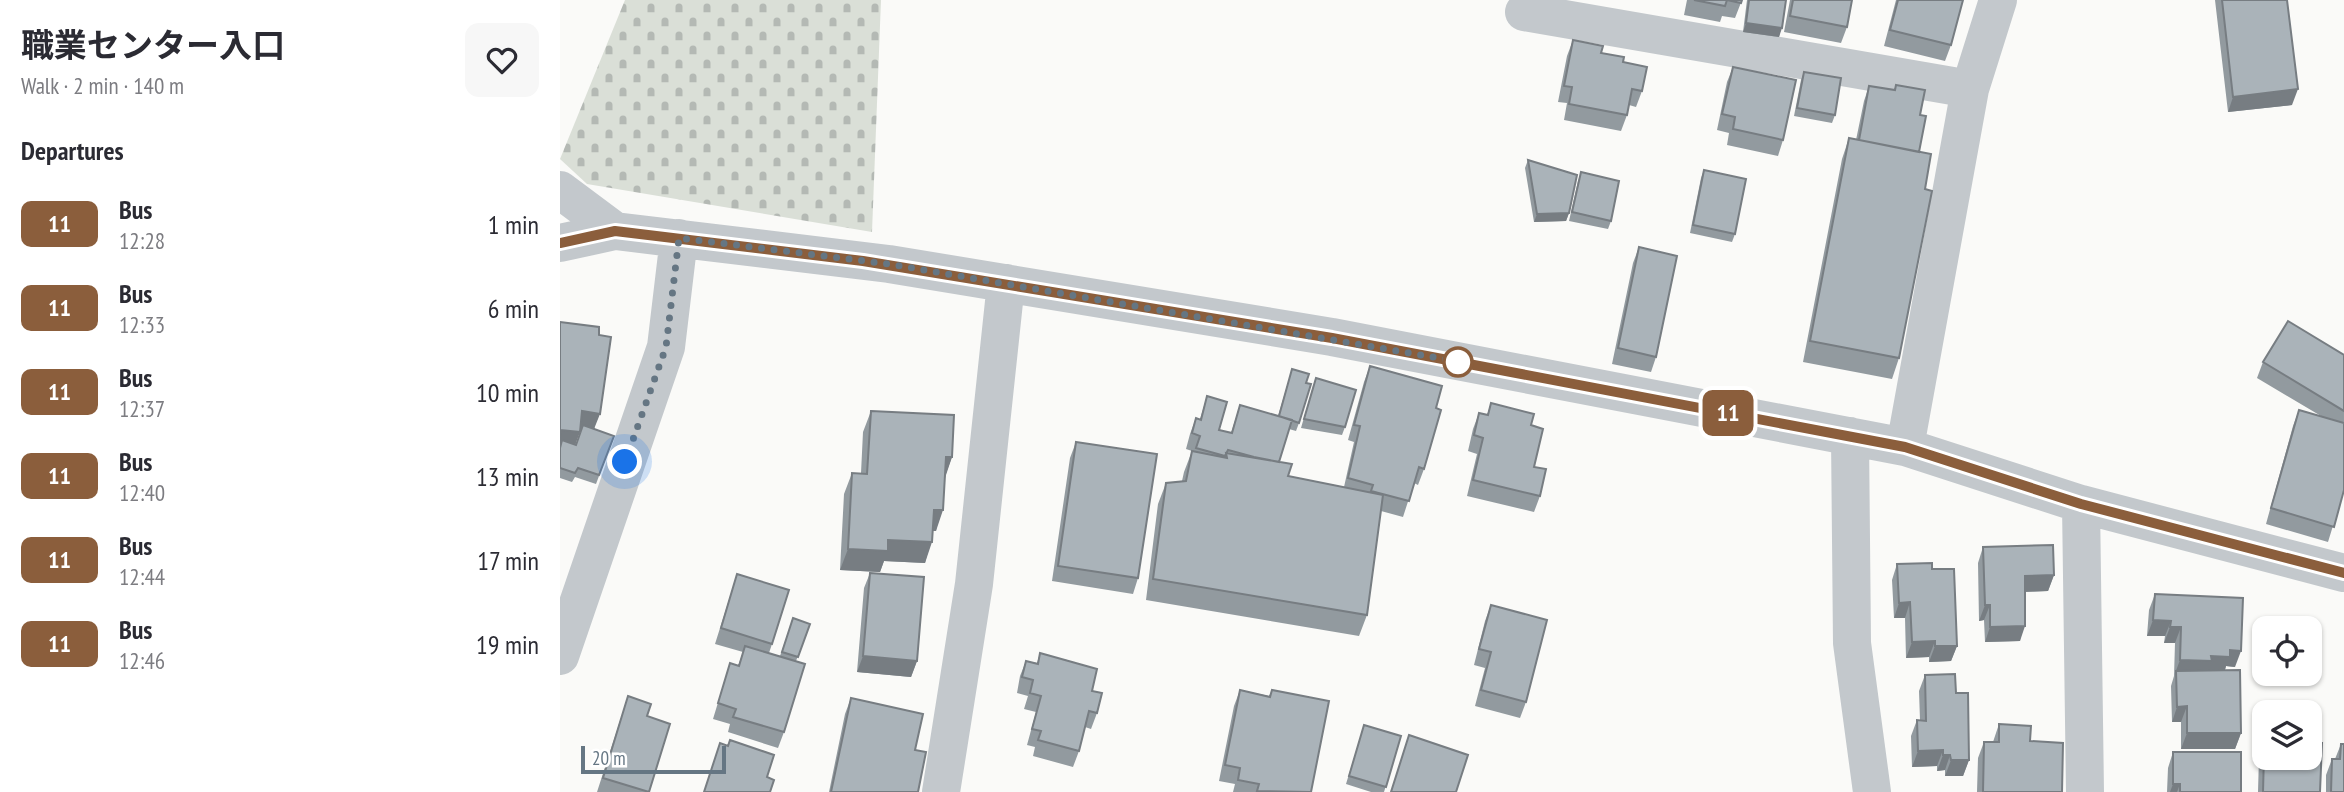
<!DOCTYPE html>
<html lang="en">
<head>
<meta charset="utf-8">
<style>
	:root { --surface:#fff; --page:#f7f7f7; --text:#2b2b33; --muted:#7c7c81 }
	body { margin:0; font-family:"PT Sans Narrow","Noto Sans JP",sans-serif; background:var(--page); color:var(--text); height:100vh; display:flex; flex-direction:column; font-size:26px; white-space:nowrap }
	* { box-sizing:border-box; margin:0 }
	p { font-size:23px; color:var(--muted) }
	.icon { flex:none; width:38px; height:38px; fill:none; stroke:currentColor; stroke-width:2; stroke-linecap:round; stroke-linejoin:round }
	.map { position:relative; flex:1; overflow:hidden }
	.panel { display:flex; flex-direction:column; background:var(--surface); width:560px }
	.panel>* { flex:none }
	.badge { padding:0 14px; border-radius:10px; font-size:24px; line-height:46px }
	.buttons { position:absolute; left:1692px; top:616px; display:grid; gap:14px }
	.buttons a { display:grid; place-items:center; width:70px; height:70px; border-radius:14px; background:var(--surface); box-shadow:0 2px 5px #0004; font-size:35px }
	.scale { position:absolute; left:21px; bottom:18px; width:145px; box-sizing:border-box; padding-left:7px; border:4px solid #657683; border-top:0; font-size:19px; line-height:24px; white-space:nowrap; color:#657683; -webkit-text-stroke:5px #fff; paint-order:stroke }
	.you { position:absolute; width:35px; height:35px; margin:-18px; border:5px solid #fff; border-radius:50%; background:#1a73e8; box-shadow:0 0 0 10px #1a73e833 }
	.map>.badge { position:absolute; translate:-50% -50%; box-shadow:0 0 0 4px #fff }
	h2 { padding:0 21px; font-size:26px; line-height:63px }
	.round { display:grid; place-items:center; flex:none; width:74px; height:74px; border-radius:14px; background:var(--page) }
	.head { display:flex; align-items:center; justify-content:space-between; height:119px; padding:0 21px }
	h1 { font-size:33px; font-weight:700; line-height:52px }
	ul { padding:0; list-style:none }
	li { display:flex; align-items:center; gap:21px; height:84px; padding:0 21px }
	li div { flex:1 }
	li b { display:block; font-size:26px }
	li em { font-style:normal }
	li .badge { min-width:77px; font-weight:700; text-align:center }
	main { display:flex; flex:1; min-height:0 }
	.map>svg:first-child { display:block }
	.cemetery { fill:url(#cemetery-stones) }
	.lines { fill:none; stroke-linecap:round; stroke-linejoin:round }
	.minor { stroke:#c3c8cc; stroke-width:38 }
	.wall { fill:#929a9f; fill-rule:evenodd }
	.shaded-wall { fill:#777d82 }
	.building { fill:#aab3b9; stroke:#777d82; stroke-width:2 }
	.line-casing { stroke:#fff; stroke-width:16 }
	.line { stroke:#8b5e3c; stroke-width:10 }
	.walk { stroke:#657683; stroke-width:7; stroke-dasharray:0 12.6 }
	.stop-dot { fill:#fff; stroke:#8b5e3c; stroke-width:3.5 }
</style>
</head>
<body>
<main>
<section class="panel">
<div class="head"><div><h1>職業センター入口</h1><p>Walk · 2 min · 140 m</p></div><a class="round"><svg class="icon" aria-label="heart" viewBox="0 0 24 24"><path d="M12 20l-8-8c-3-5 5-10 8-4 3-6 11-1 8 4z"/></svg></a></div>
<h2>Departures</h2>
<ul>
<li><span class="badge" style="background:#8b5e3c;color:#fff">11</span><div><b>Bus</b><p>12:28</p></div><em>1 min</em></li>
<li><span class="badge" style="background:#8b5e3c;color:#fff">11</span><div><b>Bus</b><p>12:33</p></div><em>6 min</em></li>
<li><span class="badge" style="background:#8b5e3c;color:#fff">11</span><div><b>Bus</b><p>12:37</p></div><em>10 min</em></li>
<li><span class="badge" style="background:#8b5e3c;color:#fff">11</span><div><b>Bus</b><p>12:40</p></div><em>13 min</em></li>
<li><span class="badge" style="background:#8b5e3c;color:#fff">11</span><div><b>Bus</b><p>12:44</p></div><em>17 min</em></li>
<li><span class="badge" style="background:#8b5e3c;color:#fff">11</span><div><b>Bus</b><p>12:46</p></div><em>19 min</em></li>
</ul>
</section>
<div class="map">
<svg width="1784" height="792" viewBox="0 0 1784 792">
	<defs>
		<pattern id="cemetery-stones" width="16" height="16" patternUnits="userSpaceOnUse" patternTransform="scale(1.75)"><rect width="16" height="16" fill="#dadfd7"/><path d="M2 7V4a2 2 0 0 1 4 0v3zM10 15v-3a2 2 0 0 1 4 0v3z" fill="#b4b9b4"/></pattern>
	</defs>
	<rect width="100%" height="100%" fill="#fafaf8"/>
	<!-- cemetery -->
	<path class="cemetery" d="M65 0H321L312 232 27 184 0 159Z"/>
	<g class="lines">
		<!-- minor -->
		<path class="minor" d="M964 12 1410 89
			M0 190 55 231
			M0 243 55 231 329 264 772 337 1345 447 1521 504 1784 573
			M1290 436 1292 643 1312 792
			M1345 447 1410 89 1438 0
			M1521 504 1525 792
			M0 656 106 347 119 238
			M381 792 414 584 446 283"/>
	</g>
	<!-- wall -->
	<path class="wall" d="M1127 0H1182L1175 18 1162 16 1160 22 1124 15Z
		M1187 0H1226L1219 37 1183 32Z
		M1230 0H1292L1287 27 1281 43 1224 32Z
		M1336 0H1403L1391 45 1385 61 1324 46Z
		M1655 0H1727L1732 105 1668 112Z
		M1013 40 1063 62 1082 91 1076 107 1069 105 1067 115 1061 131 1004 120 1007 103 998 102 1007 56Z
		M1173 67 1223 140 1218 156 1167 145 1169 133 1157 130 1167 82Z
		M1244 72 1275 115 1272 123 1234 116 1241 80Z
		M1336 85 1360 115 1359 152 1365 189 1339 358 1332 379 1243 362 1282 159 1289 138 1296 140 1304 101 1309 86 1334 90Z
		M968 160 1009 213 1006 221 974 222 965 168Z
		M1144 170 1175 234 1172 242 1130 233 1141 178Z
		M1021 172 1051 221 1048 229 1009 221 1018 181Z
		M1079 247 1096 357 1091 372 1052 364 1073 263Z
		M0 322 35 429 54 436 36 484 15 477 12 482 0 478ZM20 427 23 428 16 445H15Z
		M1784 355V490L1768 542 1706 524 1733 426 1739 410 1761 416 1697 378 1703 362Z
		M810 366 876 408 864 469 858 485 854 483 843 517 821 511 807 615 799 636 586 600 598 504 606 483 622 481 624 472 632 451 626 449 630 434 636 418 640 419 647 396 659 430 671 433 680 405 718 416 732 369 746 383 739 423 736 431 729 429 719 462 728 476 784 487 794 442 788 440 804 382Z
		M753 386 785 427 782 435 741 428Z
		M931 403 971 425 974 467 980 496 974 512 907 496 917 454 908 451 913 429 919 413 927 415Z
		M311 411 392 457 385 476 376 531H373L365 563 324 561 320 572 280 570 284 494 292 473H301L303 432Z
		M516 442 578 578 573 594 492 581 510 458Z
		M1423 547 1494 575 1488 591 1465 592 1460 641 1425 642 1424 620 1419 621 1418 563Z
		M1337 564 1372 569 1397 646 1391 661 1369 662V657L1346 658 1345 618H1334L1332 580Z
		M310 573 357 661 351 677 297 672 304 588Z
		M177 574 212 644 209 653 220 656 233 618 250 624 236 661 224 732 218 748 168 732 170 724 153 719 170 663 178 666 183 652 155 644Z
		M1595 594 1675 667 1666 666 1665 670 1681 733 1675 749H1621V722H1612L1611 686 1614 676 1615 643H1604L1605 636H1587L1589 610Z
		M931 605 966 702 960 718 915 706 925 668 914 665 925 621Z
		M480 653 532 691 537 713 531 729 525 727 519 751 513 767 473 756 475 747 467 745 476 712 464 709 468 696 457 693 460 676 466 661 477 663Z
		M1365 675 1396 693 1409 760 1403 776H1385V770L1377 771V766L1352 767 1351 736 1357 720H1360L1359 691Z
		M680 690 709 696 712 690 751 792H673L675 784 659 781 674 706Z
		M68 696 87 716 89 792H37Z
		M291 698 355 750 358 792H269L285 714Z
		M1439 724 1470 741 1502 792H1417L1418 758 1424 742H1433Z
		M804 725 841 736 824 792H811L786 784Z
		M1704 742 1760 792H1698L1699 757Z
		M1781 744 1784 792H1766V775L1772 759H1775Z
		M1613 752 1681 792H1607L1608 768Z"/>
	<!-- shaded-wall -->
	<path class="shaded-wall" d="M1186 23 1222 28 1219 37 1183 32Z
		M1738 89 1732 105 1668 112 1673 97Z
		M1009 213 1006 221 974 222 977 214Z
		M22 411 40 414 34 429 17 427Z
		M1 430 20 432 14 448 0 446V433Z
		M386 457H392L385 478Z
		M374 510H383L376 531H366Z
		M328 540 372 542 365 563 324 561 320 572 280 570 288 549Z
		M1494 575 1488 591 1459 592 1465 576Z
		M1350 602 1345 618H1334L1339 603Z
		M1425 605H1430L1424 620 1419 621Z
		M1593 620 1611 621 1605 636H1587Z
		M1465 626 1460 641 1425 642 1430 627Z
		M1610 627H1621L1615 643H1604Z
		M1375 641 1369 657 1346 658 1352 642Z
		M1375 646H1397L1391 661 1369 662Z
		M1670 650 1681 651 1675 667 1666 666 1664 673 1616 671 1614 676 1620 660 1651 656Z
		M303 656 357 661 351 677 297 672Z
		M1627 706 1621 722H1612L1617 707Z
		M1627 733H1681L1675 749H1621Z
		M1383 750 1377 766 1352 767 1358 751Z
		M1383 755H1390L1385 770 1377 771Z
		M1391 760H1409L1403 776H1385Z
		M1613 784H1620L1617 792H1610Z"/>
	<!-- building -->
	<path class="building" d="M1134 0H1182L1181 3 1167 0 1165 6Z
		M1189 0H1226L1222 28 1186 23Z
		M1233 0H1292L1287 27 1230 16Z
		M1338 0H1403L1391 45 1330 30Z
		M1662 0H1727L1738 89 1673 97Z
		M1013 40 1043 46 1041 53 1064 57 1063 62 1087 67 1082 91 1072 89 1067 115 1009 104 1012 87 1004 86Z
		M1173 67 1236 80 1223 140 1173 129 1175 117 1162 114Z
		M1244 72 1281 78 1275 115 1237 108Z
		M1336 85 1365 90 1360 115 1366 116 1359 152 1299 140 1309 86 1335 90Z
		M1289 138 1371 154 1365 189 1372 191 1339 358 1250 341Z
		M968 160 1017 175 1009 213 977 214Z
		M1144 170 1186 179 1175 234 1133 225Z
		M1021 172 1059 181 1051 221 1012 212Z
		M1079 247 1117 256 1096 357 1058 348Z
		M1728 321 1784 355V411L1703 362Z
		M0 322 39 327V335L51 337 40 414 22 411 20 432 1 430 0 437Z
		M810 366 882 386 876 408 881 410 864 469 859 467 849 501 811 491 813 485 788 478 800 426 794 425Z
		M732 369 749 374 746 383 751 384 739 423 719 416Z
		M756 378 796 390 785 427 744 419Z
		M647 396 667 402 659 430 672 433 680 405 732 420 719 462 694 457 668 450 665 456 636 448 640 436 632 433 636 418 641 420Z
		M931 403 974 414 971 425 983 429 974 467 986 469 980 496 913 480 923 438 914 435 919 413 928 415Z
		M1739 410 1784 423V490L1774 527 1711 508Z
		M311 411 394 415 392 457H386L383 510H374L372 542 328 540V551L288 549 292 473 307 474Z
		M23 425 54 436 39 475 18 468 15 473 0 468V448L2 440 16 445Z
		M516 442 597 454 578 578 498 566Z
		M632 451 667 458 666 453 732 464 728 476 823 495 807 615 593 579 606 483 626 481Z
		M1493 545 1494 575 1465 576V626L1430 627V605H1425L1423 547Z
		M1372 563V569H1394L1397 646H1375V641L1352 642 1350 602 1339 603 1337 564Z
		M310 573 364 577 357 661 303 656Z
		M177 574 229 590 212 644 161 628Z
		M1595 594 1683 598 1681 651 1670 650V657L1651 656 1652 661 1620 660 1621 627H1610L1611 621 1593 620Z
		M931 605 987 620 966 702 921 690 931 652 919 649Z
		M233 618 250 624 238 657 222 652Z
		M185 646 245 664 224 732 173 717 176 709 158 703 170 663 179 666Z
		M480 653 537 669 532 691 542 693 537 713 529 711 519 751 478 740 481 731 472 729 481 696 470 693 473 680 462 677 466 661 478 664Z
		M1680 670 1681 733H1627V706L1617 707 1616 671Z
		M1395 674 1396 693H1408L1409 760H1391L1390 755H1383V750L1358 751 1357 720 1366 721 1365 675Z
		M680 690 710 697 712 690 769 701 751 792 697 791 699 784 678 780 680 768 665 765Z
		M68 696 91 704 87 716 110 724 89 792 43 778Z
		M291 698 363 714 355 750 366 752 358 792H271Z
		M1439 724 1471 726 1470 741 1503 743 1502 792H1423L1424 742H1439Z
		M804 725 841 736 826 787 789 776Z
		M849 735 908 755 896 792H831Z
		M170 740 214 755 207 777 214 780 210 792H144L160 743 168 746Z
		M1750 742 1762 743 1760 792H1703L1704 754V758H1750Z
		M1781 744H1784V792H1771L1772 759H1780Z
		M1613 752H1681V792H1620V784H1613Z"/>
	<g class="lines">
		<defs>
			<path id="line" d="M0 243 55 231 303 261 772 338 1345 447 1521 504 1784 573"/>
		</defs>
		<!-- line casing -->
		<use href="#line" class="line-casing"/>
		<!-- line -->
		<use href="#line" class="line"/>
		<!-- walk -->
		<path class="walk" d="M65 462 106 347 119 238 329 264 908 363 898 362"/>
	</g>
	<!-- markers -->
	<circle class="stop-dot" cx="898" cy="362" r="14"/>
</svg>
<div class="buttons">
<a><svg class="icon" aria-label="locate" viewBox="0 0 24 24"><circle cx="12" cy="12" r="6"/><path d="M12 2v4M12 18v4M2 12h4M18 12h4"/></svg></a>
<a><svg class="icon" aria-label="layers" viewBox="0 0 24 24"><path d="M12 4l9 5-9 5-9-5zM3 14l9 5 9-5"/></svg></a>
</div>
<div class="scale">20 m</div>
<div class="you" style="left:65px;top:462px"></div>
<b class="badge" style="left:1168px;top:413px;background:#8b5e3c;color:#fff">11</b>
</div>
</main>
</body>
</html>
